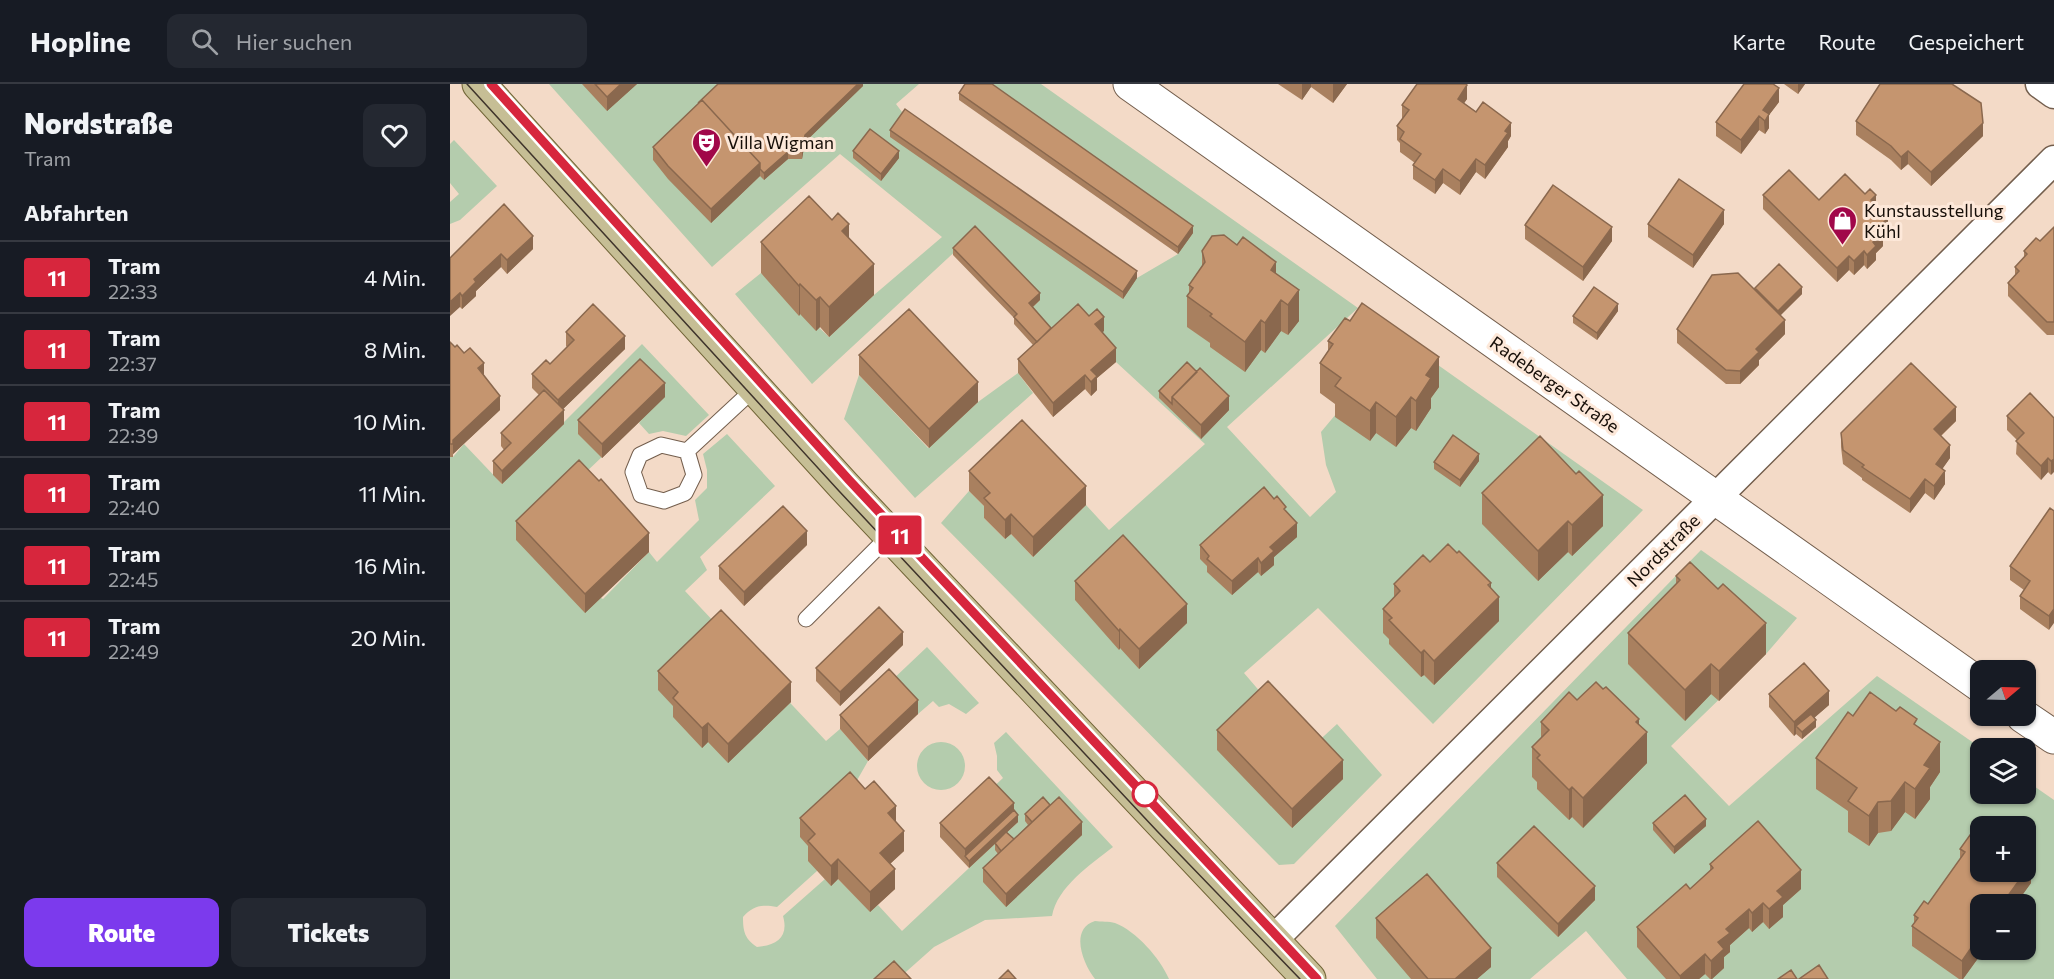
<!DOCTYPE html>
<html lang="de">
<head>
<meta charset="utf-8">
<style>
	:root { --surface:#171b24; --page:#242831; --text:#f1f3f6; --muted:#9ea1a6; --line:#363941; --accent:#7c3aed }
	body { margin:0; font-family:Commissioner,sans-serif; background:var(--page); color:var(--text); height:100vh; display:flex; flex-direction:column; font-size:22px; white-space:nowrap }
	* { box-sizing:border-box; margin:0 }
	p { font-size:20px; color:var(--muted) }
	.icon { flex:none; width:33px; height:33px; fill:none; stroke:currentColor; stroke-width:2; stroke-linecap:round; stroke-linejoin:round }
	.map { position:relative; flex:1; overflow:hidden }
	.drawer { display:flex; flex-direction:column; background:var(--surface); width:450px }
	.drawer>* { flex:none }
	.badge { padding:0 12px; border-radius:4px; font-size:21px; line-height:39px }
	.needle { width:39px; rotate:71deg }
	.buttons { position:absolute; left:1520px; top:576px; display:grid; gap:12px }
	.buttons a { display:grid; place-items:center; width:66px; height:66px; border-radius:12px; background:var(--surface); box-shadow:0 2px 4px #0004; font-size:30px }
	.map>.badge { position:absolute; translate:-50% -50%; box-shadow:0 0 0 3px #fff }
	h2 { padding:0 24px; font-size:22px; line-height:54px }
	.round { display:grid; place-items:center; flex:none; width:63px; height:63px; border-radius:12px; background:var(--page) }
	.overview { display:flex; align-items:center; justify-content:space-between; height:102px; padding:0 24px }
	h1 { font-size:28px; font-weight:800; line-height:45px }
	.action { display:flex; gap:12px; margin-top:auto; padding:12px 24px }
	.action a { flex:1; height:69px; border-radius:12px; background:var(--accent); color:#fff; font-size:24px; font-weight:800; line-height:69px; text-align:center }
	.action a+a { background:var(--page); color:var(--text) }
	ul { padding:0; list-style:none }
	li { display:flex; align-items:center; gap:18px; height:72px; padding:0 24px; border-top:2px solid var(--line) }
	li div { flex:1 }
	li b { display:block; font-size:22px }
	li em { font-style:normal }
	li .badge { min-width:66px; font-weight:700; text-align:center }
	header { display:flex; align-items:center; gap:36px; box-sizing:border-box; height:84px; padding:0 30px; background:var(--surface); border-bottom:2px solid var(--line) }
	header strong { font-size:28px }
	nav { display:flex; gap:33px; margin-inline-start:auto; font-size:21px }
	.search { width:420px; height:54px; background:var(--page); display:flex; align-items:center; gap:15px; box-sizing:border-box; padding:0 21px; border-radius:12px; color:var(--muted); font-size:22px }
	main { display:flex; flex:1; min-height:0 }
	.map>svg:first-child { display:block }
	.green { fill:#b4ccad; fill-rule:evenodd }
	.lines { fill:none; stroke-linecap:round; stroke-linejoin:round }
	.service-casing { stroke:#735e4d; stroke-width:17 }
	.minor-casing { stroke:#735e4d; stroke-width:31 }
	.tertiary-casing { stroke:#735e4d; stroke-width:35 }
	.primary-casing { stroke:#706436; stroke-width:35 }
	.service { stroke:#fff; stroke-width:15 }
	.minor { stroke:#fff; stroke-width:28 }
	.tertiary { stroke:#fff; stroke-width:33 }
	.primary { stroke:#c6be95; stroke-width:33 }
	.tram { stroke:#3f342b; stroke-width:1.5 }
	.wall { fill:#a9805f }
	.shaded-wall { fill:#8a684e }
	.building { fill:#c5956f; stroke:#8a684e; stroke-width:1.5 }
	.line-casing { stroke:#fff; stroke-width:14 }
	.line { stroke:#d7263d; stroke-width:9 }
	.stop-dot { fill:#fff; stroke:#d7263d; stroke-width:3 }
	.labels { text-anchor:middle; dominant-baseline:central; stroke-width:6; stroke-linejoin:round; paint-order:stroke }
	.poi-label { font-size:18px; fill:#160e08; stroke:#fde8d9; text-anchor:start }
	.street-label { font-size:18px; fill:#160e08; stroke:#fde8d9 }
</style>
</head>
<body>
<header>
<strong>Hopline</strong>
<div class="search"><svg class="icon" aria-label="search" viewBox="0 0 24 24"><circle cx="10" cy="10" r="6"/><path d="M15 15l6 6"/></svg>Hier suchen</div>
<nav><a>Karte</a><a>Route</a><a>Gespeichert</a></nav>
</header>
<main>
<section class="drawer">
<div class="overview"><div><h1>Nordstraße</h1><p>Tram</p></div><a class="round"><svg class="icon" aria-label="heart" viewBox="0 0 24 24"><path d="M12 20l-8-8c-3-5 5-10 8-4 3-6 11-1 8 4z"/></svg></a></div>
<h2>Abfahrten</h2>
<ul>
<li><span class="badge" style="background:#d7263d;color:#fff">11</span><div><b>Tram</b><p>22:33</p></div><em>4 Min.</em></li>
<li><span class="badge" style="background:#d7263d;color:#fff">11</span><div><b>Tram</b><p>22:37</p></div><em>8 Min.</em></li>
<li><span class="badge" style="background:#d7263d;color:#fff">11</span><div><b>Tram</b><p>22:39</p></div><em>10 Min.</em></li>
<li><span class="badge" style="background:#d7263d;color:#fff">11</span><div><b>Tram</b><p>22:40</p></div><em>11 Min.</em></li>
<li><span class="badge" style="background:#d7263d;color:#fff">11</span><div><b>Tram</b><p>22:45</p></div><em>16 Min.</em></li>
<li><span class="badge" style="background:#d7263d;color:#fff">11</span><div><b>Tram</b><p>22:49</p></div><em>20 Min.</em></li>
</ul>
<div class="action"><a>Route</a><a>Tickets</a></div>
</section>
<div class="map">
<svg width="1604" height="895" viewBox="0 0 1604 895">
	<rect width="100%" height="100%" fill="#f3dac7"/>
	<!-- green -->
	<path class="green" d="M99 0H469L446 20 455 32 687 194 728 170 531 0H591L908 224 777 343 860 433 886 408 876 381 871 348 891 324 923 235 1193 426 983 640 868 524 794 589 818 617 841 744 892 695 862 663 887 640 932 691 844 780 829 781 491 439 519 407 540 428 534 434 555 455 561 450 583 473 636 421 659 446 755 360 666 278 604 254 579 226 590 216 525 149 362 300 285 210 311 189 379 253 424 211 492 153 390 70 262 183Z
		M4 56 47 102 10 136 0 140V118L9 110 0 99V60Z
		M192 260 259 331 236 352 213 347 199 350 189 339 194 333 114 409 151 514 153 515 199 468 207 478 249 436 245 416 257 404V386L253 370 277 350 325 402 250 473 257 486 235 507 376 657 390 645 418 677 365 770 367 787 327 823C311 820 303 822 293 833 293 848 295 855 307 863 327 861 339 853 333 832L375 795 381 801 388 795 420 827 428 821 452 847 568 738 539 707 553 694 547 686V672L544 659 556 648 663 763C641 780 607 803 602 832L535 836 484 863 448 895H0V373H3L14 360 52 400Z
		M568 289 583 309 465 414 394 335 409 291 478 364 528 318Z
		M1251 466 1347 534 1316 570 1221 662 1279 722 1427 592 1531 664 1530 710H1575V696L1604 716V895H1177L1136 847 1080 895H927L885 842ZM1530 742H1575V788H1530ZM1530 820H1575V866H1530Z
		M477 563 529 619 516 630 499 620 489 623 483 617 468 630 439 599Z
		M467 682a24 24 0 1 1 48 0a24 24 0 1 1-48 0Z
		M645 837C651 838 659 837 665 839 686 847 710 874 719 895H645C633 880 619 845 645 837Z"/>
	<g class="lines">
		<defs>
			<path id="service" d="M237 367 211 361 190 371 183 388 191 411 214 417 235 409 244 391 237 367 305 304
				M356 535 440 451"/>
			<path id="minor" d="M1590 0 1604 10
				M823 856 1604 76"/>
			<path id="tertiary" d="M680 0 1530 601
				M1573 632 1604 653"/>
			<path id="primary" d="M29 0 394 402 859 895"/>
		</defs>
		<!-- service casing -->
		<use href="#service" class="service-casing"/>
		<!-- minor casing -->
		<use href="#minor" class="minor-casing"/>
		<!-- tertiary casing -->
		<use href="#tertiary" class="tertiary-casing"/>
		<!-- primary casing -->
		<use href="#primary" class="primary-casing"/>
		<!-- service -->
		<use href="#service" class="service"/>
		<!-- minor -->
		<use href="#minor" class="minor"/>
		<!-- tertiary -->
		<use href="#tertiary" class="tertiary"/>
		<!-- primary -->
		<use href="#primary" class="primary"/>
		<!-- tram -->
		<path class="tram" d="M17 0 389 407 707 747 850 895
			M41 0 399 396 867 895"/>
	</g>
	<!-- wall -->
	<path class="wall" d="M132 0H187L157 27Z
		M413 0V2L355 58 352 75H338L314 96 310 92 261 139 218 95 203 76V63L248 20V19Z
		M828 0H897L883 19 861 3 852 16Z
		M1334 0H1355L1348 10Z
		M509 9 743 149 728 170 509 16Z
		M1017 15 1014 19 1061 52 1058 57V63L1035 95 1026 88 1010 111 993 99 985 110 963 95V81L965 79 950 68V59L947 56V42L952 35V21Z
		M1329 18 1319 31V44L1315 50 1309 46 1291 70 1266 52V38Z
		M1406 37 1533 52 1481 102 1458 80 1451 86 1441 76 1406 51Z
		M440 46 687 194 673 215 440 53Z
		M403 67 449 74 431 97 403 74Z
		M1313 111 1426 121 1438 147 1433 152V162L1426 169V176L1417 185 1414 181 1404 191 1399 186 1387 198 1313 125Z
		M1198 140H1274L1243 184 1198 153Z
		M1075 141 1162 157 1133 197 1075 155Z
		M1604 143V251H1597L1558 212V199L1565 191V183L1574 173V167L1590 157Z
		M399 154 424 211 379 253 370 243 366 247 350 230 349 232 311 189V158Z
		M503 164 590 216 583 223 601 244 639 232 654 247 652 248 666 278 647 294V306L641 312 635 305 603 333 568 289V275L583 261 564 240V234L503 171Z
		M83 165 57 190 51 183 26 207V212L12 225 10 223 0 174Z
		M752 167 826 190 849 237 838 251 831 247 815 269 811 266 795 288 760 263V259L737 243V212L739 210V201L752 182Z
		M1305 205 1352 210 1330 231 1335 250 1309 276V281L1290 300H1276L1227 259V245Z
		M1168 227 1147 256 1123 239V232Z
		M900 237 989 303 981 314V324L966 347 961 344 946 363 926 349 920 357 885 333V320L870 309V279L878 267V257Z
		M116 248 175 265 113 325 114 340 52 400 43 391V377L54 366 51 362V349L89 311 82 304V290L100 280 117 263 116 262Z
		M0 258 34 291 50 326 3 370V373H0Z
		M409 271 528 318 479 364 409 291Z
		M709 307 779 326 751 355 709 314Z
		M215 313 152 374 128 350V336Z
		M1557 332 1604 334 1601 391 1598 388 1591 396 1566 370 1567 356 1557 346Z
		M1506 337 1491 352 1500 374 1492 385 1495 400 1484 416 1475 409 1460 429 1412 396V394L1393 380 1391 363V349Z
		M1029 377 1010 403 984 385V378Z
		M519 387 636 421 583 473 561 450 555 455 534 434V422L519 407Z
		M1032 409 1153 442 1122 472 1118 468 1088 497 1032 440Z
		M1604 427 1599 546 1570 525V512L1574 506 1560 496V482Z
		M836 428 847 453 824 473V481L811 492 808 488 782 511 757 488V482L750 475V461Z
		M66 437 199 468 135 529 66 456Z
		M357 461 294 522 269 495V482Z
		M980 478 1041 504 1049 537 984 601 974 591 971 593 939 560V555L933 549V525L944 514V500Z
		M1226 492 1316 570 1269 617 1261 610 1235 637 1178 580V549L1226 500Z
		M625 497 737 539 689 585 670 564 669 566 625 516Z
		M453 561 390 622 366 597V584Z
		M208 587 341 618 278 679 258 658 252 664 223 633V622L208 606Z
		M1319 610 1379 621 1364 634 1366 643 1352 655 1346 650 1344 652 1319 623Z
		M1127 616 1189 641 1197 679 1133 744 1122 733 1119 736 1087 705V698L1082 693V663L1091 654V638Z
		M468 630 418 677 390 645V631Z
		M1403 632 1467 642 1490 688 1480 703V715L1465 735 1455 728 1441 747 1428 749 1419 762 1398 748V727L1366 705V674Z
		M767 646 893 695 842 744 767 666Z
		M564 726 568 738 557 748 564 755 578 741 575 737V730L632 751 556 823 533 798V784L548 770 545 766V760L519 784 490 753V739Z
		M350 734 446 739 454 767 440 780 445 805 420 828 388 795 381 802 358 777V762L350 753Z
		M1203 739 1256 742 1224 770 1203 746Z
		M1510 765 1581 799 1530 866H1534L1513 895H1509L1462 862V842L1464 840V831L1478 820 1510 775Z
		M1047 779 1145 816 1108 853 1047 793Z
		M1260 780 1351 805 1333 821V833L1319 845 1313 838 1302 848 1299 844 1280 861V868L1274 873V884L1262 895H1260L1255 890 1249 895H1216L1187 863V843L1240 805 1260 787Z
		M926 834 1041 883 1027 895H961L926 854Z"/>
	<!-- shaded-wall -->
	<path class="shaded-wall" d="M171 0H187L157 27V13Z
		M408 0H413V2L355 58 352 75V67L355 51Z
		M852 0H861V3L852 16Z
		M883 0H897L883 19Z
		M1348 0H1355L1348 10Z
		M1017 1V15L1008 28V15Z
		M1329 4V18L1319 31V44L1315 50 1313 26Z
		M1309 32V46L1291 70V56Z
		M1061 39V52L1058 57V63L1035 95V81L1055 47Z
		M1533 39V52L1481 102V88Z
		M449 67V74L431 97V90Z
		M1458 67V80L1451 86V73Z
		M338 68V75L314 96V89Z
		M1026 75V88L1010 111V97Z
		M310 79V92L261 139V125Z
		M993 85V99L985 110V96Z
		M1426 111V124L1421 116Z
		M1274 126V140L1243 184V171Z
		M1438 134V147L1433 152V162L1426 169V176L1417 185V171L1423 158 1428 144Z
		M399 140V170L392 147Z
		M743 142V149L728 170V163Z
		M1162 143V157L1133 197V183Z
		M83 152V165L57 190V176Z
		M1414 167V181L1404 191V177Z
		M51 170V183L26 207V212L12 225V212L24 195Z
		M1399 172V186L1387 198V184Z
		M826 178V208L821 186Z
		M424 180V211L379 253V223Z
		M687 187V194L673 215V208Z
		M350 200V230L349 232V202Z
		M1352 203V210L1328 234V227Z
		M849 206V237L838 251V221Z
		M10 209V223L0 232V218Z
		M590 209V216L579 226V219Z
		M370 213V243L366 247V216Z
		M831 216V247L815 269V239Z
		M1168 220V227L1147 256V249Z
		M654 233V247L645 254V240Z
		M811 236V266L795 288V258Z
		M1335 236V250L1309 276V281L1290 300V287L1306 265Z
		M175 252V265L108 330V316Z
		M666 264V278L647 294V306L641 312V286Z
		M989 273V303L981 314V324L966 347V317L976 291Z
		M34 279V293L28 284Z
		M635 291V305L603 333V319Z
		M528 298V318L479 364V345Z
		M215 299V313L152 374V360Z
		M50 312V326L3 370V356Z
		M779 312V326L751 355V341Z
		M961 313V344L946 363V333Z
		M926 318V349L920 357V327Z
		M1506 323V337L1484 358V345Z
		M114 326V340L52 400V387Z
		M1500 361V374L1486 394V380Z
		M1029 370V377L1010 403V396Z
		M1598 374V388L1591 396V382Z
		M1604 375V388L1601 391V377Z
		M1495 387V400L1484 416V402Z
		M1475 395V409L1460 429V415Z
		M636 402V421L583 473V453Z
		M1153 411V442L1122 472V441Z
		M561 430V450L555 455V436Z
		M1118 437V468L1088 497V467Z
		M847 439V453L824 473V481L811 492V479L820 463Z
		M357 447V461L294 522V508Z
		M199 449V468L135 529V510Z
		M808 474V488L782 511V497Z
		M1041 499V521L1049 513V537L984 601V577Z
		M737 520V539L689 585V565Z
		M1604 525V539L1599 546V532Z
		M1316 539V570L1269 617V587Z
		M670 545V564L669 566V547Z
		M453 548V561L390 622V608Z
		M974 566V591L971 593V569Z
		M1261 580V610L1235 637V606Z
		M341 598V618L278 679V660Z
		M1379 607V621L1350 646 1346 642V650L1344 652V638Z
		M468 616V630L418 677V663Z
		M1189 635V657L1197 648V679L1133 744V714L1186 638Z
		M1366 636V643L1352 655V648Z
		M258 639V658L252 664V644Z
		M1490 658V688L1480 703V715L1465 735V705L1474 681Z
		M893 676V695L842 744V725Z
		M1455 698V728L1441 747V717Z
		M1122 703V733L1119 736V706Z
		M1428 718V749L1419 762V732Z
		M564 719V733L515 772V779V765Z
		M446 722V741L438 729Z
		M568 731V738L519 784V777Z
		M1256 735V742L1224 770V763Z
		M632 738V751L556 823V810Z
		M454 747V767L430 789V769Z
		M388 775V795L381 802V782Z
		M1581 780V799L1566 820H1552Z
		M445 785V805L420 828V808Z
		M1351 786V805L1333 821V833L1319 845V825L1327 807Z
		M1145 802V816L1108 853V840Z
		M1313 819V838L1302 848V829Z
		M1299 825V844L1280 861V868L1274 873V884L1262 895H1261V877L1268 858 1276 845Z
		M1530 851V866H1534L1513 895H1512V877Z
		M1041 864V883L1027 895H1005Z
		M1255 870V890L1249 895H1230V892Z"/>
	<!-- building -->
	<path class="building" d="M145 0H171L157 13Z
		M268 0H408L355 51 352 67 338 68 314 89 310 85V79L252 16 248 19Z
		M515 0H542L743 142 728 163 509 9Z
		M967 0H1016L1017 1 1008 15 1026 28 1033 18 1061 39 1055 47 1058 49 1035 81 1026 75 1010 97 993 85 985 96 963 81 971 70 950 55 954 48 947 42 959 26 952 21Z
		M1294 0H1323L1329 4 1313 26 1319 30 1315 37 1309 32 1291 56 1266 38Z
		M1430 0H1502L1531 19 1533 39 1481 88 1458 67 1451 73 1441 62 1406 37Z
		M252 16 310 79 261 125 218 82 203 63Z
		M455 25 687 187 673 208 440 46Z
		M420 45 449 67 431 90 403 67Z
		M1339 86 1369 116 1395 90 1415 110 1420 105 1426 111 1421 116 1438 134 1428 144 1433 148 1423 158 1426 162 1417 171 1414 167 1404 177 1399 172 1387 184 1313 111Z
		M1229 95 1274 126 1243 171 1198 140Z
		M1103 101 1162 143 1133 183 1075 141Z
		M359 112 382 136 388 129 399 140 392 147 424 180 379 223 370 213 366 216 350 200 349 202 311 158Z
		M54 120 83 152 57 176 51 170 24 195 26 198 12 212 10 209 0 218V174Z
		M525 142 590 209 579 219 601 244 587 258 564 233 567 230 503 164Z
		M1604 143V238H1597L1558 199 1569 187 1565 183 1577 170 1574 167 1586 154 1590 157Z
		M774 151 787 161 793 153 826 178 821 186 849 206 838 221 831 216 815 239 811 236 795 258 760 232 762 230 737 212 743 204 739 201 755 178 752 167 762 152Z
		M1329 180 1352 203 1328 227 1305 204Z
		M1288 189 1335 236 1306 265 1309 268 1290 287 1276 286 1227 245 1262 191Z
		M1144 203 1168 220 1147 249 1123 232Z
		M912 219 989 273 976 291 981 294 966 317 961 313 946 333 926 318 920 327 885 302 891 294 870 279 883 260 878 257 895 234 900 237Z
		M143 220 175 252 108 316 82 290 96 276 100 280 124 256 116 248Z
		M628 220 639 232 647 225 654 233 645 240 666 264 641 286 647 292 641 298 635 291 603 319 568 275Z
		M459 225 528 298 479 345 409 271Z
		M0 258 5 263 7 261 14 269 20 264 34 279 28 284 50 312 3 356V360H0Z
		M190 275 215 299 152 360 128 336Z
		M737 278 747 288 722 313V320L709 307Z
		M1461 279 1506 323 1484 345 1500 361 1486 380 1495 387 1484 402 1475 395 1460 415 1412 383 1414 381 1393 366 1391 349Z
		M750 284 779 312 751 341 722 313Z
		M94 306 114 326 52 387 43 377 61 359 51 349Z
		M1580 309 1604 334V375L1601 377 1598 374 1591 382 1566 357 1574 349 1557 332Z
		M572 336 636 402 583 453 561 430 555 436 534 414 540 409 519 387Z
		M1003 351 1029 370 1010 396 984 378Z
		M1090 352 1126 390 1129 387 1153 411 1122 441 1118 437 1088 467 1032 409Z
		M129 376 149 397 151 395 199 449 135 510 66 437Z
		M814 403 824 415 827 412 836 423 834 425 847 439 820 463 824 467 811 479 808 474 782 497 757 475 759 472 750 461Z
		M333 422 357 447 294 508 269 482Z
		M1600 424 1604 427V525L1599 532 1570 512 1580 497 1560 482Z
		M673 451 737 520 689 565 670 545 669 547 625 497Z
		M998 460 1007 469 1009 467 1041 499 1038 501 1049 513 984 577 974 566 971 569 939 536 942 534 933 525 950 507 944 500 973 471 980 478Z
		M1240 478 1268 505 1273 500 1316 539 1269 587 1261 580 1235 606 1178 549 1230 496 1226 492Z
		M429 523 453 548 390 608 366 584Z
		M271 526 341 598 278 660 258 639 252 644 223 614 228 608 208 587Z
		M1354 579 1379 607 1344 638 1319 610Z
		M439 585 468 616 418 663 390 631Z
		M818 597 893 676 842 725 767 646Z
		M1146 598 1153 605 1156 603 1189 635 1186 638 1197 648 1133 714 1122 703 1119 706 1087 674 1090 671 1082 663 1099 646 1091 638 1119 608 1127 616Z
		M1420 608 1446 627 1450 623 1467 635 1464 640 1490 658 1474 681 1480 684 1465 705 1455 698 1441 717 1428 718 1419 732 1398 717 1407 704 1366 674 1398 628 1403 632Z
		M1361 630 1366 636 1352 648 1346 642Z
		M400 688 415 705 424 697 446 722 438 729 454 747 430 769 445 785 420 808 388 775 381 782 358 757 365 750 350 734Z
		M539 693 564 719 515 765 490 739Z
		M1235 711 1256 735 1224 763 1203 739Z
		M593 713 600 721 582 738 575 730Z
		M609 713 632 738 556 810 533 784Z
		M564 726 568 731 519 777 515 772Z
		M1308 737 1351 786 1327 807 1333 813 1319 825 1313 819 1302 829 1299 825 1276 845 1280 849 1268 858 1274 865 1261 877 1255 870 1230 892 1187 843 1236 800 1240 805 1263 784 1260 780Z
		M1084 742 1145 802 1108 840 1047 779Z
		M1530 747V788H1575V776L1581 780 1552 820H1530V851L1512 877 1462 842 1468 834 1464 831 1474 817 1478 820 1515 768 1510 765 1520 751 1525 755Z
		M556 748 564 755 551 767 545 759Z
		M977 790 1041 864 1005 895H978L926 834Z
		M444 877 461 895H424Z
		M1369 881 1378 895H1349Z
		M558 886 566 895H549Z
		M1341 886 1347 895H1328Z"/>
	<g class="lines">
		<defs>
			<path id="line" d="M41 0 399 396 867 895"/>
		</defs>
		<!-- line casing -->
		<use href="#line" class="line-casing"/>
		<!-- line -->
		<use href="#line" class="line"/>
	</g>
	<!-- icons -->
	<defs>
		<symbol id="theatre-pin" viewBox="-11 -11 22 30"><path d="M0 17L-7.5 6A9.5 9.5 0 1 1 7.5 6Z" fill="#a10749" stroke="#fde8d9"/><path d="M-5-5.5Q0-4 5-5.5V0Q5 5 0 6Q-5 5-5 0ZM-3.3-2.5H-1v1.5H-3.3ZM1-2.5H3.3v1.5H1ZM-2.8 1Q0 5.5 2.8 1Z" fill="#fff"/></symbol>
		<symbol id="shop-pin" viewBox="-11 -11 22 30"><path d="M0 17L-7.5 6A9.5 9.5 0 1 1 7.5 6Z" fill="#a10749" stroke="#fde8d9"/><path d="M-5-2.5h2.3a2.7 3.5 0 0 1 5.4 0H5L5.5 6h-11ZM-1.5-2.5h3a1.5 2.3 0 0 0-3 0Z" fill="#fff"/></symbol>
	</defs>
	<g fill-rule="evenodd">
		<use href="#theatre-pin" x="240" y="42" width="33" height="45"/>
		<use href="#shop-pin" x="1376" y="120" width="33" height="45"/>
	</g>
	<!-- markers -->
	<circle class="stop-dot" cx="695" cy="710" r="12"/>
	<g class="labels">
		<!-- poi labels -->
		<g class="poi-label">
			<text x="277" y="58">Villa Wigman</text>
			<text x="1414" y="126">Kunstausstellung<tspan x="1414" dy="21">Kühl</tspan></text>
		</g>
		<!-- street labels -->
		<g class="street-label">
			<text transform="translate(1105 300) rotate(35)">Radeberger Straße</text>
			<text transform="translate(1213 466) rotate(-45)">Nordstraße</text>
		</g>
	</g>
</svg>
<div class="buttons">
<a><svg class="needle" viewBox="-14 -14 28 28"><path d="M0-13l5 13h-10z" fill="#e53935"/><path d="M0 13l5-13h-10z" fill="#9ea1a6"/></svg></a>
<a><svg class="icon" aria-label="layers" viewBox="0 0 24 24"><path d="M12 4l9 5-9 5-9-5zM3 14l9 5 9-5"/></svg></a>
<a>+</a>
<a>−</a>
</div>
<b class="badge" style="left:450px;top:451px;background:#d7263d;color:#fff">11</b>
</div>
</main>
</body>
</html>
